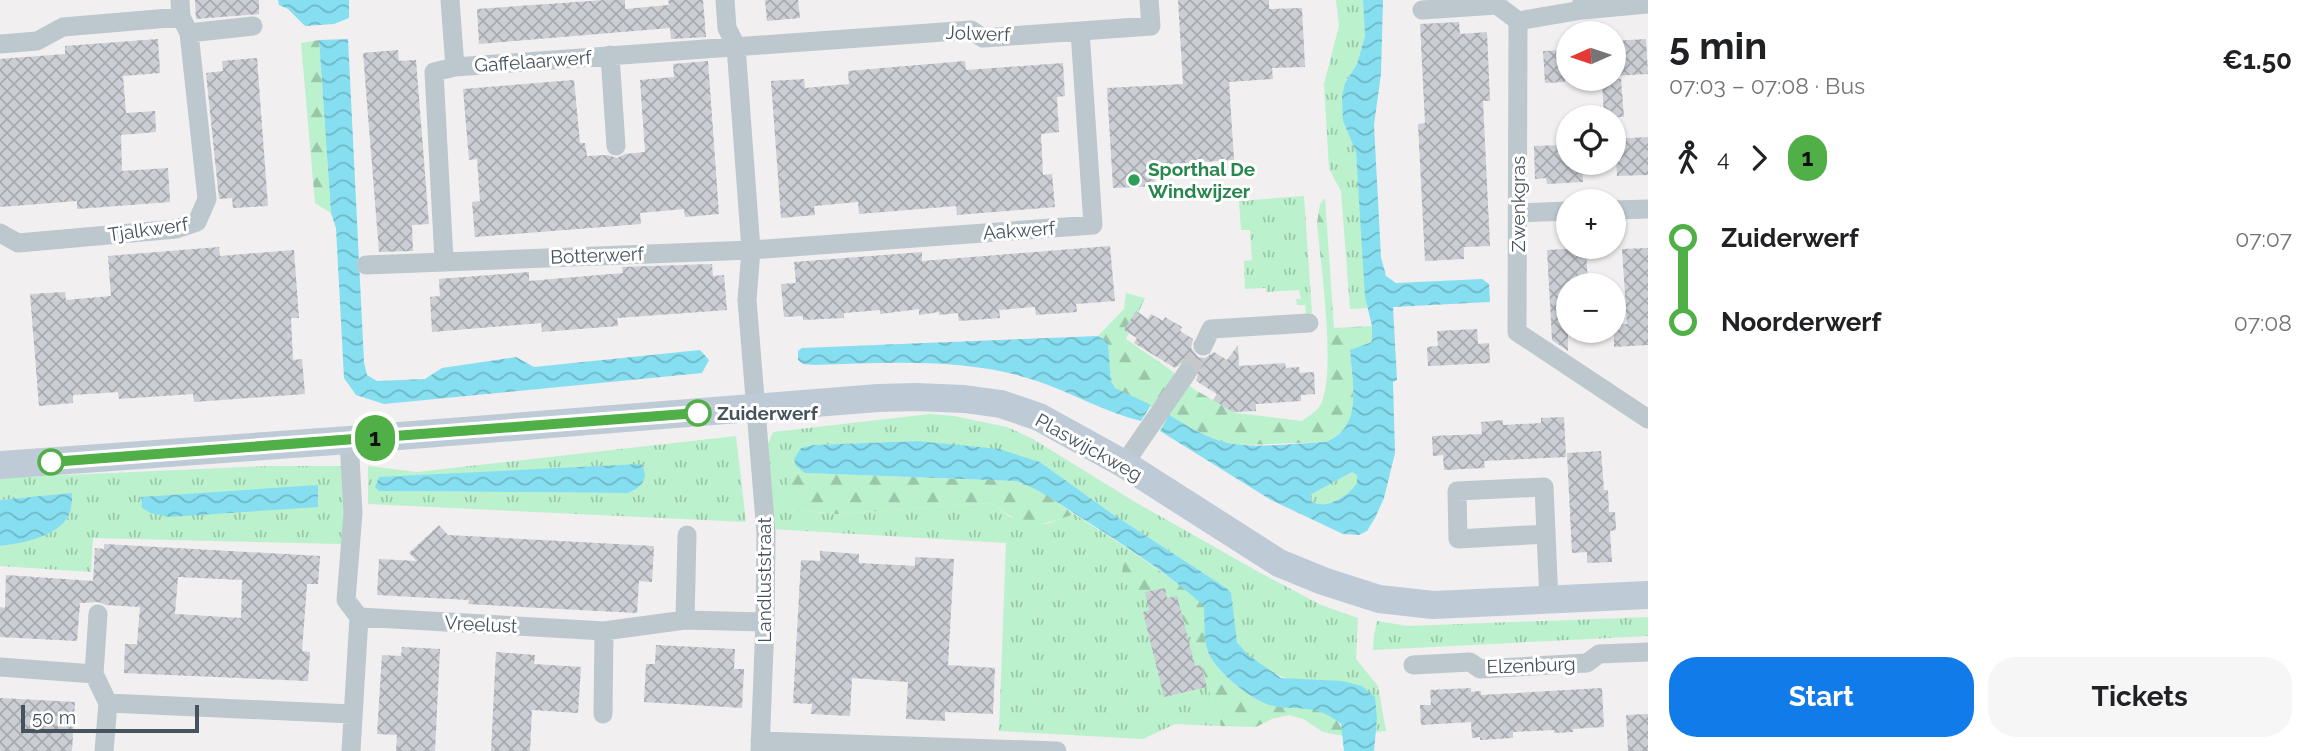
<!DOCTYPE html>
<html lang="en">
<head>
<meta charset="utf-8">
<style>
	:root { --surface:#fff; --page:#f6f6f6; --text:#202124; --muted:#757577; --accent:#117be9 }
	body { margin:0; font-family:Raleway,sans-serif; background:var(--page); color:var(--text); height:100vh; display:flex; flex-direction:column; font-size:26px; white-space:nowrap }
	* { box-sizing:border-box; margin:0 }
	p { font-size:23px; color:var(--muted) }
	.icon { flex:none; width:38px; height:38px; fill:none; stroke:currentColor; stroke-width:2; stroke-linecap:round; stroke-linejoin:round }
	.map { position:relative; flex:1; overflow:hidden }
	.sheet { display:flex; flex-direction:column; background:var(--surface); width:665px }
	.sheet>* { flex:none }
	.badge { padding:0 14px; border-radius:23px; font-size:24px; line-height:46px }
	.needle { width:46px; rotate:267deg }
	.buttons { position:absolute; left:1556px; top:21px; display:grid; gap:14px }
	.buttons a { display:grid; place-items:center; width:70px; height:70px; border-radius:50%; background:var(--surface); box-shadow:0 2px 5px #0004; font-size:35px }
	.scale { position:absolute; left:21px; bottom:18px; width:178px; box-sizing:border-box; padding-left:7px; border:4px solid #46535d; border-top:0; font-size:19px; line-height:24px; white-space:nowrap; color:#46535d; -webkit-text-stroke:5px #fff; paint-order:stroke }
	.map>.badge { position:absolute; translate:-50% -50%; box-shadow:0 0 0 4px #fff }
	.legs { display:flex; align-items:center; gap:10px; height:77px; padding:0 21px; font-size:23px }
	.legs p { margin-inline-start:auto }
	.summary { display:flex; align-items:center; justify-content:space-between; height:119px; padding:0 21px }
	h1 { font-size:38px; font-weight:700; line-height:52px }
	.action { display:flex; gap:14px; margin-top:auto; padding:14px 21px }
	.action a { flex:1; height:80px; border-radius:28px; background:var(--accent); color:#fff; font-size:28px; font-weight:700; line-height:80px; text-align:center }
	.action a+a { background:var(--page); color:var(--text) }
	ul { padding:0 21px; list-style:none }
	li { display:flex; align-items:center; gap:24px; height:84px; font-size:26px }
	li i { display:grid; place-items:center; width:10px; height:100%; margin:0 9px; background:currentColor }
	li i::after { content:''; width:18px; height:18px; margin:-9px; border:5px solid; border-radius:50%; background:var(--surface) }
	li p { margin-inline-start:auto }
	li:first-child i { background:linear-gradient(#0000 50%,currentColor 0) }
	li:last-child i { background:linear-gradient(currentColor 50%,#0000 0) }
	main { display:flex; flex:1; min-height:0 }
	.map>svg:first-child { display:block }
	.grass { fill:url(#grass-tufts); fill-rule:evenodd }
	.forest { fill:url(#forest-firs) }
	.water { fill:url(#water-waves); fill-rule:evenodd }
	.building { fill:url(#building-cross-hatch); fill-rule:evenodd }
	.lines { fill:none; stroke-linecap:round; stroke-linejoin:round }
	.street-tunnel { stroke:#c6c8ca; stroke-width:19; stroke-dasharray:19 10; stroke-linecap:butt }
	.street { stroke:#bcc7ce; stroke-width:19 }
	.secondary { stroke:#becbd7; stroke-width:28 }
	.line-1-casing { stroke:#fff; stroke-width:16 }
	.line-1 { stroke:#50af46; stroke-width:10 }
	.leisure-dot { fill:#2e9e5b; stroke:#fff; stroke-width:2.5 }
	.stop-1-dot { fill:#fff; stroke:#50af46; stroke-width:3.5 }
	.labels { text-anchor:middle; dominant-baseline:central; stroke-width:6; stroke-linejoin:round; paint-order:stroke }
	.street-label { font-size:19px; fill:#46535d; stroke:#fff }
	.leisure-label { font-size:19px; font-weight:bold; fill:#27864d; stroke:#fff; text-anchor:start }
	.stop-label { font-size:19px; font-weight:bold; fill:#46535d; stroke:#fff; text-anchor:start }
</style>
</head>
<body>
<main>
<div class="map">
<svg width="1648" height="751" viewBox="0 0 1648 751">
	<defs>
		<pattern id="grass-tufts" width="24" height="20" patternUnits="userSpaceOnUse" patternTransform="scale(1.75)"><rect width="24" height="20" fill="#bbf1cd"/><path d="M3 7l-1-3M5 7V3M7 7l1-3M15 17l-1-3M17 17v-4M19 17l1-3" fill="none" stroke="#9ac6aa"/></pattern>
		<pattern id="forest-firs" width="22" height="20" patternUnits="userSpaceOnUse" patternTransform="scale(1.75)"><rect width="22" height="20" fill="#bbf1cd"/><path d="M5 1l3.5 6h-7zM16 11l3.5 6h-7z" fill="#9ac6aa"/></pattern>
		<pattern id="water-waves" width="16" height="10" patternUnits="userSpaceOnUse" patternTransform="scale(1.75)"><rect width="16" height="10" fill="#86dff0"/><path d="M0 5q4-4 8 0t8 0" fill="none" stroke="#6fb7c6"/></pattern>
		<pattern id="building-cross-hatch" width="8" height="8" patternUnits="userSpaceOnUse" patternTransform="scale(1.75)"><rect width="8" height="8" fill="#cbced4"/><path d="M0 0l8 8M0 8l8-8" fill="none" stroke="#a7aaaf"/></pattern>
	</defs>
	<rect width="100%" height="100%" fill="#f1efef"/>
	<!-- grass -->
	<path class="grass" d="M1336 0H1363L1365 36 1357 64 1345 83 1343 121 1356 152 1367 308 1350 309 1341 191 1329 169 1324 84 1339 26Z
		M1304 196 1312 313 1306 314 1305 305H1297L1296 299H1301L1299 290 1266 292V288L1245 289 1244 261 1252 260 1250 230H1241L1239 201Z
		M930 414 954 416 1007 427 1033 439 1135 502 1257 571 1321 605 1358 618 1356 659 1378 686 1386 731 1376 732 1377 719 1294 680C1277 678 1244 658 1237 641 1232 627 1233 607 1231 592L1225 587 1111 513 1040 462 917 441 813 445 801 448 796 466 800 469 789 482 793 510 836 514 991 503 1010 517 1047 524 1074 514 1130 550 1123 566 1175 609 1189 628 1221 726 1175 724 1143 739 999 731 1006 543 771 529 766 448 773 432Z
		M736 436 746 522 368 504V466L417 472ZM636 490 628 493 380 491Z
		M268 466H348L342 544 93 538 91 572 0 566V546C20 544 59 534 69 516 72 509 72 502 72 494L0 500V478Z
		M1352 472 1357 475V483C1348 496 1326 511 1311 501L1310 495Z
		M1648 617V636L1373 650 1374 635 1377 621 1408 626Z"/>
	<!-- forest -->
	<path class="forest" d="M319 40 331 213 315 203 301 43Z
		M1325 198 1334 328 1372 326V342L1350 351C1352 384 1364 428 1325 442L1242 445 1227 443 1207 436 1115 388 1111 381 1108 342 1098 336 1124 309 1126 293 1145 298 1126 339 1168 368 1195 390 1237 413 1302 421C1307 417 1316 412 1319 407 1338 381 1320 259 1317 223L1320 204Z
		M800 469 806 473 1016 481 1036 488 1074 514C1034 529 1026 528 991 503L836 514 793 510 785 501 789 482Z
		M1130 550 1189 592 1205 606C1205 620 1203 637 1207 650 1212 669 1252 701 1271 705 1299 710 1336 701 1344 736L1323 732 1303 719 1289 715 1272 719 1256 727 1221 726 1189 628 1175 609 1160 596 1132 589 1121 580 1123 566Z"/>
	<!-- water -->
	<path class="water" d="M278 0H349V18L334 24 305 26 288 9 279 5Z
		M1363 0H1383L1381 74 1374 125 1381 257 1386 276 1396 283 1482 279 1489 284 1490 302 1393 307 1397 380 1393 382 1395 453 1384 498 1375 518 1367 531 1359 535 1343 534 1271 500 1160 431 1169 415C1188 426 1206 438 1228 443 1256 449 1296 443 1325 442 1364 428 1352 384 1350 350L1372 342V326L1365 297 1356 152 1343 121 1342 96 1345 83 1357 64 1365 36ZM1352 472 1357 475V483C1348 496 1326 511 1311 501L1310 495Z
		M348 39 364 362 367 375 377 381 425 379 442 368 516 357 534 367 700 350 709 360 702 373 384 404 356 395 344 378 336 228 331 213 319 40Z
		M1098 336 1108 342 1111 381 1115 388 1151 405 1141 421C1105 412 1072 393 1037 381 965 357 888 363 814 365L803 364 798 360V351L802 348Z
		M917 441 999 449 1040 462 1111 513 1225 587 1231 592 1237 642 1248 655 1281 678 1342 681 1362 686 1375 697 1377 719 1374 751H1344L1341 724C1314 702 1299 712 1270 705 1251 700 1212 669 1207 649 1203 636 1205 620 1204 606 1166 571 1120 543 1077 515 1056 502 1040 489 1016 481L805 473 796 466 794 459 801 448 813 445Z
		M641 464C650 477 642 488 628 493L379 491 375 487 379 477Z
		M318 485V507L169 517 151 513 142 508 141 497Z
		M72 493C72 503 72 512 66 520 53 537 20 544 0 546V500Z"/>
	<!-- building -->
	<path class="building" d="M195 0H259V14L196 19Z
		M605 0H625V9L669 5 668 0H703L706 37 671 39 670 28 479 44 477 9Z
		M765 0H798L800 18 767 21Z
		M1178 0H1269V9L1302 8 1305 67 1272 68 1273 79 1229 82 1234 160 1154 165 1155 186 1113 188 1107 88 1183 84Z
		M1459 22 1460 34 1487 32 1490 101H1483L1490 246 1464 247V259L1425 261 1418 124 1425 123 1420 24Z
		M158 39 160 73 123 76 126 113 155 111 156 132 121 135 122 171 168 168 170 202 77 209V201L0 207V59L65 54V46Z
		M1646 39 1648 74 1614 76V41Z
		M398 50 399 61 416 60 429 224 412 225 413 251 379 252 363 53Z
		M1568 50V73H1565V82L1545 83 1543 51Z
		M257 58 268 206 233 208 232 198 219 199 206 73 223 71 222 61Z
		M708 61 719 214 685 217 684 209 640 213 641 224 475 237 472 202 480 201 477 159 469 160 463 89 574 80 580 143H585L587 156 608 155 617 158 625 154 645 152 640 80 674 77 673 64Z
		M965 61 966 70 1063 63 1065 96 1057 97 1059 132 1041 134 1043 175 1052 174 1055 207 957 215 956 206 859 214 858 202 814 206 815 215 781 218 771 81 804 79 805 88 849 84 848 71Z
		M1602 79H1621L1624 117H1604Z
		M1648 137V175L1617 176 1616 158H1614V139Z
		M1568 145V163H1582L1583 182 1547 184 1546 178 1535 179 1534 146Z
		M1110 246 1115 301 1076 304 1077 312 1036 315 1035 307 999 310 1000 318 959 321 958 313 939 315V312L919 315V309L880 314V310L844 313V318L803 320V316L784 317 781 284 796 283 794 262 922 252V261Z
		M219 247 220 256 294 250 299 318H291L293 360 302 359 305 394 194 402 193 394 119 399 118 392 73 395V403L39 406 30 294 65 292 66 300 111 296 108 256Z
		M1586 248 1588 285H1568V351L1552 340 1547 250Z
		M1648 248V345L1614 347V325L1627 324 1622 249Z
		M712 264 713 276 724 275 727 310 617 318 618 326 542 332 541 323 432 332 430 297 440 296 439 279 529 272V281L623 273 622 267Z
		M1136 311 1148 319 1151 314 1163 321 1165 317 1182 327 1180 331 1193 339 1191 348 1198 357 1205 358 1214 352 1227 360 1238 345 1239 366 1285 363 1286 368 1299 367 1300 373 1314 372 1315 394 1301 395V401L1256 404V411L1233 412 1213 400 1217 394 1196 381 1198 374 1193 364 1181 363 1175 368 1134 343 1137 338 1124 330Z
		M1477 329 1478 344 1489 343 1490 363 1428 366 1427 347 1438 346 1437 331Z
		M1564 417 1566 457 1484 461 1485 468 1444 470 1443 455 1433 456 1432 436 1482 434 1481 422 1503 420V425L1541 423V418Z
		M1601 451 1604 490H1608L1609 512H1615L1616 530 1610 531 1612 562 1587 563V552L1572 553 1567 453Z
		M439 525 448 535 654 546 652 582 639 581 637 613 468 604 469 600 377 595 379 559 417 561 409 553Z
		M104 544 320 556 318 584H307L302 651 310 652 308 681 124 673 125 644H137L140 607 106 605 98 602 80 603 77 641 0 637V607L5 608 6 575 93 581 95 548 104 549ZM178 577 242 580 241 618 175 614Z
		M820 551 859 554V563L915 566V557L954 559 948 665 995 668 993 714 945 712V721L906 719 908 682 852 678 850 716 811 714 812 704 793 703 801 560 820 561Z
		M1165 588 1167 598 1177 596 1195 666 1201 665 1207 687 1164 697 1143 612 1149 610 1145 592Z
		M656 645 735 649 734 669H744L742 708 644 702 646 664H655Z
		M402 647 440 649 435 751H396L397 735 377 734 382 655 401 656Z
		M496 652 535 655 534 664 581 667 578 713 532 710 530 751H491Z
		M1471 688V692L1481 691V695L1602 688 1604 727 1573 729V732L1554 733V730L1513 732V738L1480 740V737L1472 738 1471 722 1421 725 1420 705H1431L1430 690Z
		M0 698 75 702 72 751H0Z
		M1648 714V751H1628L1626 715Z"/>
	<g class="lines">
		<!-- street-tunnel -->
		<path class="street-tunnel" d="M1186 374 1203 346"/>
		<!-- street -->
		<path class="street" d="M450 0 455 67
			M725 0 727 28 736 46 751 250 747 300 766 533 765 622 760 751
			M1582 0V10L1648 4
			M1422 10 1497 5 1518 21 1517 332 1648 419
			M1518 21 1582 10
			M189 33 253 26
			M0 44 37 41 63 27 181 17
			M610 55 616 146
			M1614 210 1648 209
			M1518 213 1568 211
			M0 233 18 243 176 229 197 222 207 199 189 33 181 17 180 0
			M444 260 434 72 455 67 971 30 983 38 1151 26 1149 0
			M366 265 751 250 1093 225 1080 31
			M1203 346 1211 329 1309 323
			M349 440 353 513 346 600 359 617 351 751
			M1124 464 1186 374
			M1546 534 1458 539 1457 491 1544 487 1549 601
			M98 614 94 674 108 703 104 751
			M359 617 604 631 685 620 765 622
			M685 620 687 535
			M1413 665 1470 662 1480 669 1587 663 1599 654 1648 652
			M0 667 94 674
			M108 703 352 714
			M603 714 604 631
			M760 741 1057 751"/>
		<!-- secondary -->
		<path class="secondary" d="M0 465 349 440 878 398 916 397 964 399 1001 404 1039 417 1124 464 1279 563 1323 581 1379 599 1433 605 1648 595"/>
	</g>
	<g class="lines">
		<defs>
			<path id="line-1" d="M51 462 698 413"/>
		</defs>
		<!-- line-1 casing -->
		<use href="#line-1" class="line-1-casing"/>
		<!-- line-1 -->
		<use href="#line-1" class="line-1"/>
	</g>
	<!-- markers -->
	<circle class="leisure-dot" cx="1134" cy="180" r="7"/>
	<g class="stop-1-dot">
		<circle cx="698" cy="413" r="12"/>
		<circle cx="51" cy="462" r="12"/>
	</g>
	<g class="labels">
		<!-- street labels -->
		<g class="street-label">
			<text transform="translate(978 33) rotate(2)">Jolwerf</text>
			<text transform="translate(533 61) rotate(-4)">Gaffelaarwerf</text>
			<text transform="translate(1518 204) rotate(-90)">Zwenkgras</text>
			<text transform="translate(148 229) rotate(-8)">Tjalkwerf</text>
			<text transform="translate(1019 230) rotate(-4)">Aakwerf</text>
			<text transform="translate(597 255) rotate(-2)">Botterwerf</text>
			<text transform="translate(1089 447) rotate(29)">Plaswijckweg</text>
			<text transform="translate(764 580) rotate(-90)">Landluststraat</text>
			<text transform="translate(481 624) rotate(3)">Vreelust</text>
			<text transform="translate(1531 665) rotate(-2)">Elzenburg</text>
		</g>
		<!-- leisure labels -->
		<g class="leisure-label">
			<text x="1148" y="169">Sporthal De<tspan x="1148" dy="22">Windwijzer</tspan></text>
		</g>
		<!-- stop labels -->
		<g class="stop-label">
			<text x="717" y="413">Zuiderwerf</text>
		</g>
	</g>
</svg>
<div class="buttons">
<a><svg class="needle" viewBox="-14 -14 28 28"><path d="M0-13l5 13h-10z" fill="#e53935"/><path d="M0 13l5-13h-10z" fill="#757577"/></svg></a>
<a><svg class="icon" aria-label="locate" viewBox="0 0 24 24"><circle cx="12" cy="12" r="6"/><path d="M12 2v4M12 18v4M2 12h4M18 12h4"/></svg></a>
<a>+</a>
<a>−</a>
</div>
<div class="scale">50 m</div>
<b class="badge" style="left:375px;top:438px;background:#50af46;color:#111">1</b>
</div>
<section class="sheet">
<div class="summary"><div><h1>5 min</h1><p>07:03 – 07:08 · Bus</p></div><b>€1.50</b></div>
<div class="legs"><svg class="icon" aria-label="walk" viewBox="0 0 24 24"><circle cx="13" cy="4" r="2"/><path d="M13 8l-2 6 4 7M11 14l-3 7M7 12l3-4h3l4 4"/></svg>4<svg class="icon" aria-label="forward" viewBox="0 0 24 24"><path d="M9 5l7 7-7 7"/></svg><b class="badge" style="background:#50af46;color:#111">1</b></div>
<ul>
<li><i style="color:#50af46"></i><b>Zuiderwerf</b><p>07:07</p></li>
<li><i style="color:#50af46"></i><b>Noorderwerf</b><p>07:08</p></li>
</ul>
<div class="action"><a>Start</a><a>Tickets</a></div>
</section>
</main>
</body>
</html>
